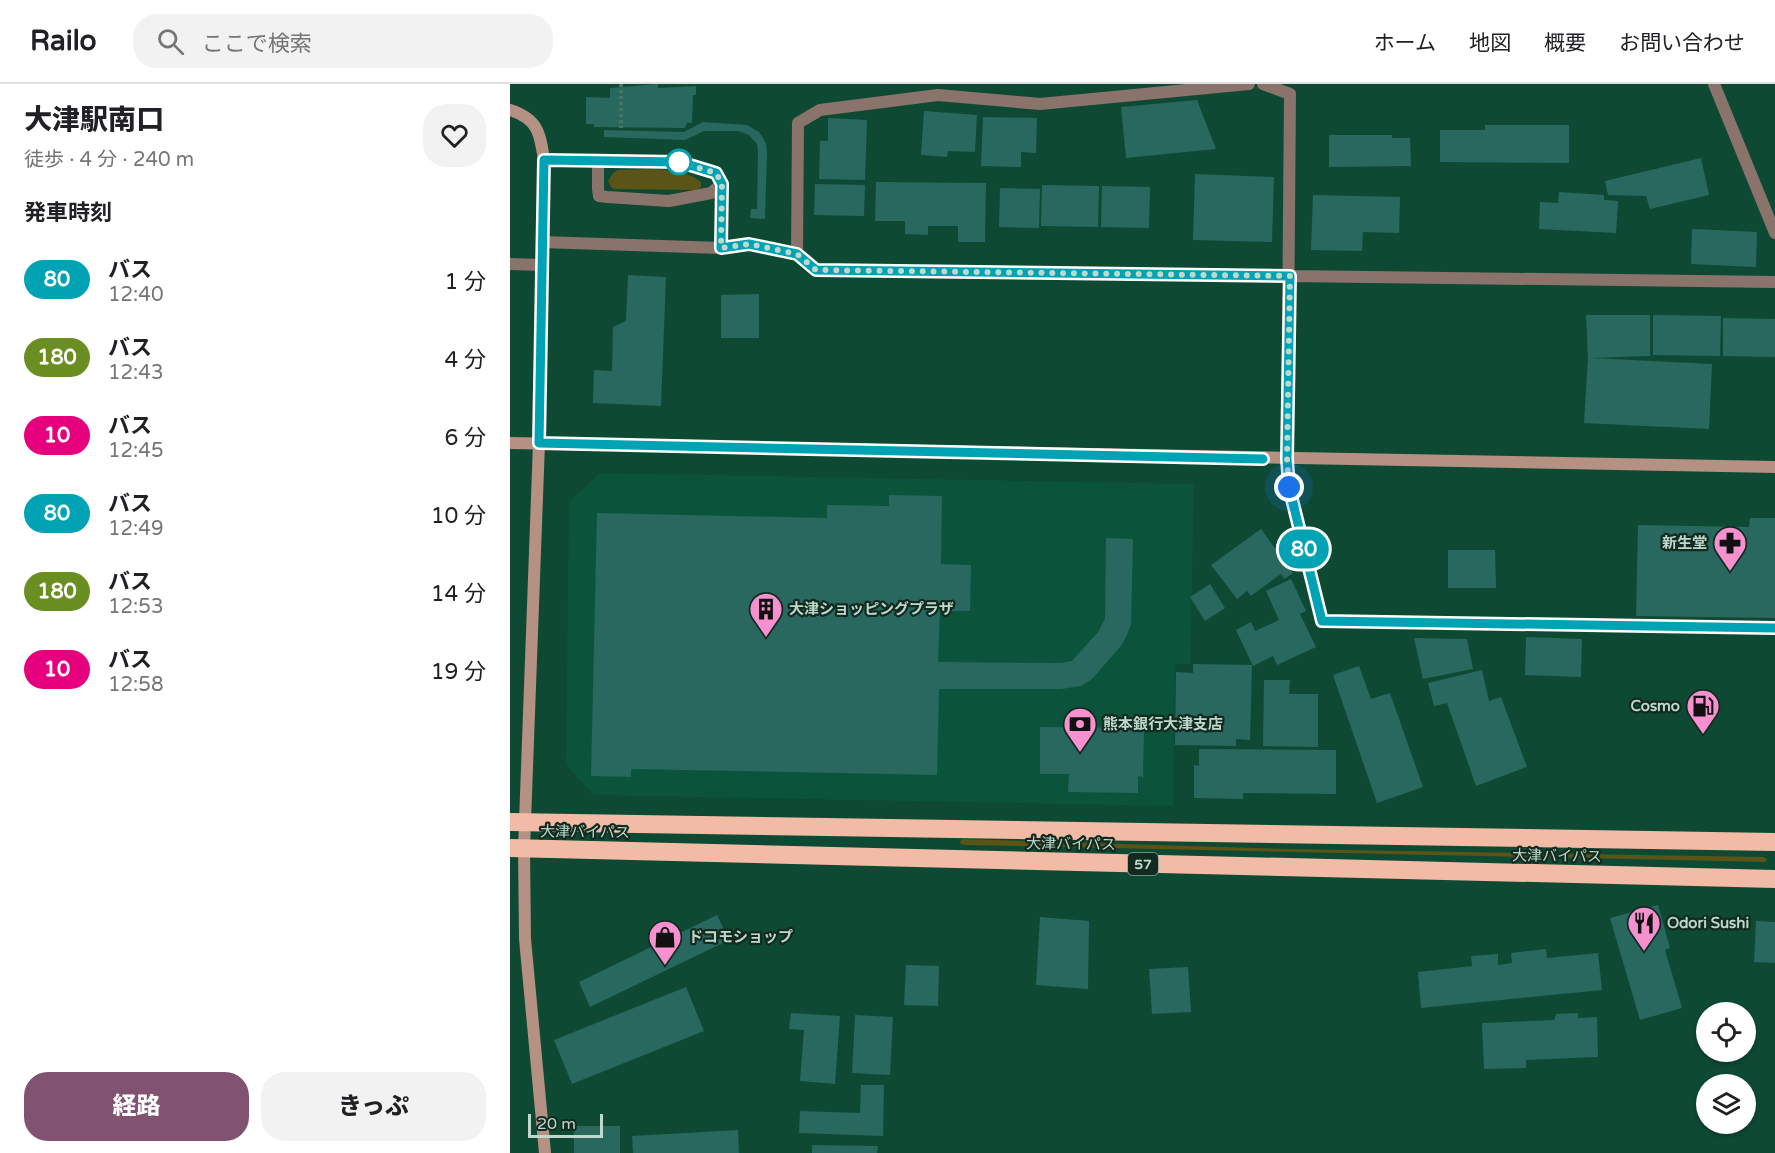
<!DOCTYPE html>
<html lang="ja">
<head>
<meta charset="utf-8">
<style>
	:root { --surface:#fff; --page:#f2f2f2; --text:#202124; --muted:#757577; --line:#e0e0e0; --accent:#815371 }
	body { margin:0; font-family:"Varela Round","Noto Sans JP",sans-serif; background:var(--page); color:var(--text); height:100vh; display:flex; flex-direction:column; font-size:22px; white-space:nowrap }
	* { box-sizing:border-box; margin:0 }
	p { font-size:20px; color:var(--muted) }
	.icon { flex:none; width:33px; height:33px; fill:none; stroke:currentColor; stroke-width:2; stroke-linecap:round; stroke-linejoin:round }
	.map { position:relative; flex:1; overflow:hidden }
	.panel { display:flex; flex-direction:column; background:var(--surface); width:510px }
	.panel>* { flex:none }
	.badge { padding:0 12px; border-radius:20px; font-size:21px; line-height:39px }
	.buttons { position:absolute; left:1186px; top:918px; display:grid; gap:12px }
	.buttons a { display:grid; place-items:center; width:60px; height:60px; border-radius:50%; background:var(--surface); box-shadow:0 2px 4px #0004; font-size:30px }
	.scale { position:absolute; left:18px; bottom:15px; width:75px; box-sizing:border-box; padding-left:6px; border:3px solid #bed9cb; border-top:0; font-size:16px; line-height:21px; white-space:nowrap; color:#bed9cb; -webkit-text-stroke:4px #132a20; paint-order:stroke }
	.you { position:absolute; width:30px; height:30px; margin:-15px; border:4px solid #fff; border-radius:50%; background:#1a73e8; box-shadow:0 0 0 9px #1a73e833 }
	.map>.badge { position:absolute; translate:-50% -50%; box-shadow:0 0 0 3px #fff }
	h2 { padding:0 24px; font-size:22px; line-height:54px }
	.round { display:grid; place-items:center; flex:none; width:63px; height:63px; border-radius:24px; background:var(--page) }
	.overview { display:flex; align-items:center; justify-content:space-between; height:102px; padding:0 24px }
	h1 { font-size:28px; font-weight:800; line-height:45px }
	.button { display:flex; gap:12px; margin-top:auto; padding:12px 24px }
	.button a { flex:1; height:69px; border-radius:24px; background:var(--accent); color:#fff; font-size:24px; font-weight:800; line-height:69px; text-align:center }
	.button a+a { background:var(--page); color:var(--text) }
	ul { padding:0; list-style:none }
	li { display:flex; align-items:center; gap:18px; height:78px; padding:0 24px }
	li div { flex:1 }
	li b { display:block; font-size:22px }
	li em { font-style:normal }
	li .badge { min-width:66px; font-weight:700; text-align:center }
	header { display:flex; align-items:center; gap:36px; box-sizing:border-box; height:84px; padding:0 30px; background:var(--surface); border-bottom:2px solid var(--line) }
	header strong { font-size:28px }
	nav { display:flex; gap:33px; margin-inline-start:auto; font-size:21px }
	.search { width:420px; height:54px; background:var(--page); display:flex; align-items:center; gap:15px; box-sizing:border-box; padding:0 21px; border-radius:24px; color:var(--muted); font-size:22px }
	main { display:flex; flex:1; min-height:0 }
	.map>svg:first-child { display:block }
	.built { fill:#0b543b }
	.green { fill:#5a5416 }
	.building { fill:#28685f }
	.lines { fill:none; stroke-linecap:round; stroke-linejoin:round }
	.path { stroke:#447561; stroke-width:4; stroke-dasharray:3 3; stroke-linecap:butt }
	.street { stroke:#8a736a; stroke-width:12 }
	.secondary { stroke:#b49182; stroke-width:12 }
	.highway { stroke:#f2bba5; stroke-width:18 }
	.line-casing { stroke:#fff; stroke-width:14 }
	.line { stroke:#00a3b4; stroke-width:9 }
	.walk { stroke:#bed9cb; stroke-width:6; stroke-dasharray:0 10.8 }
	.stop-dot { fill:#fff; stroke:#00a3b4; stroke-width:3 }
	.labels { text-anchor:middle; dominant-baseline:central; stroke-width:4.5; stroke-linejoin:round; paint-order:stroke }
	.shield { fill:#132a20; stroke:#8ba498; stroke-width:1.5 }
	.shield-label { font-size:14px; font-weight:bold; fill:#bed9cb }
	.poi-label { font-size:15px; font-weight:bold; fill:#bed9cb; stroke:#132a20; text-anchor:start }
	.street-label { font-size:15px; fill:#bed9cb; stroke:#132a20 }
</style>
</head>
<body>
<header>
<strong>Railo</strong>
<div class="search"><svg class="icon" aria-label="search" viewBox="0 0 24 24"><circle cx="10" cy="10" r="6"/><path d="M15 15l6 6"/></svg>ここで検索</div>
<nav><a>ホーム</a><a>地図</a><a>概要</a><a>お問い合わせ</a></nav>
</header>
<main>
<section class="panel">
<div class="overview"><div><h1>大津駅南口</h1><p>徒歩 · 4 分 · 240 m</p></div><a class="round"><svg class="icon" aria-label="heart" viewBox="0 0 24 24"><path d="M12 20l-8-8c-3-5 5-10 8-4 3-6 11-1 8 4z"/></svg></a></div>
<h2>発車時刻</h2>
<ul>
<li><span class="badge" style="background:#00a3b4;color:#fff">80</span><div><b>バス</b><p>12:40</p></div><em>1 分</em></li>
<li><span class="badge" style="background:#6b8e23;color:#fff">180</span><div><b>バス</b><p>12:43</p></div><em>4 分</em></li>
<li><span class="badge" style="background:#e6007e;color:#fff">10</span><div><b>バス</b><p>12:45</p></div><em>6 分</em></li>
<li><span class="badge" style="background:#00a3b4;color:#fff">80</span><div><b>バス</b><p>12:49</p></div><em>10 分</em></li>
<li><span class="badge" style="background:#6b8e23;color:#fff">180</span><div><b>バス</b><p>12:53</p></div><em>14 分</em></li>
<li><span class="badge" style="background:#e6007e;color:#fff">10</span><div><b>バス</b><p>12:58</p></div><em>19 分</em></li>
</ul>
<div class="button"><a>経路</a><a>きっぷ</a></div>
</section>
<div class="map">
<svg width="1265" height="1069" viewBox="0 0 1265 1069">
	<rect width="100%" height="100%" fill="#0e4933"/>
	<!-- built -->
	<path class="built" d="M90 389 684 400 680 580H665L663 722 84 711 56 681 59 418Z"/>
	<!-- green -->
	<path class="green" d="M108 86C133 86 171 81 191 98V103L186 106 104 105 101 103 98 97 103 89Z
		M451 755 778 765 1253 773 1257 775 1255 778 456 761 450 760Z"/>
	<!-- building -->
	<path class="building" d="M148 0V4L186 2V11H183L182 39H177L175 44 84 43V40H76V13L100 14V4Z
		M687 16 706 65 616 74 611 23Z
		M414 27 467 31 465 68 438 67 437 73 411 71Z
		M473 33 527 34 526 69 511 68V83L471 82Z
		M318 34 357 36 355 96 309 95 310 57H318Z
		M193 38 237 41 249 48 253 54 256 60 257 68 255 135 240 134 241 125H247L248 68 247 60 239 51 228 47H194L175 56 94 53V46L174 48Z
		M975 41H1059V79L930 78V46H975Z
		M819 51H882V54H900L901 82 819 83Z
		M1191 74 1199 111 1140 125 1136 112 1098 111 1095 97Z
		M685 90 764 93 762 158 683 156Z
		M366 98 476 99 475 158H448V142H418V151L395 150V137H365Z
		M305 100 355 101 354 132 304 131Z
		M532 101 589 102 588 143 531 142Z
		M592 102 640 103 639 144 591 143Z
		M490 104 530 105 529 144 489 143Z
		M1049 108 1094 111V116L1108 117 1106 149 1029 145 1030 118 1048 119Z
		M803 111 890 113 889 149 853 148 852 167 801 166Z
		M1182 145 1247 148 1246 183 1181 180Z
		M118 191 156 193 151 322 83 319 84 286 102 287 103 243 116 237Z
		M249 210V254H211V211Z
		M1076 231H1140V272L1082 274 1202 280 1199 345 1074 339 1078 274Z
		M1143 231 1211 232 1210 272 1143 271Z
		M1213 234 1265 235V273L1213 272Z
		M379 411 432 412 431 480 461 481 460 527H430L428 578 551 579 562 577 588 548 595 535 596 454 623 455 621 540 617 551 611 562 582 595 571 602 551 605H429L427 691 121 685V693L81 692 87 429 317 434V421L379 422Z
		M1240 434H1265V534L1126 532 1128 441 1239 443Z
		M751 445 783 489 774 495 771 490 741 512 737 507 727 515 701 481Z
		M938 466H985L986 504H938Z
		M781 495 796 527 790 530 806 563 767 581 763 572 743 582 726 546 741 538 745 547 769 536 756 507Z
		M700 500 715 524 695 537 680 513Z
		M1016 553 1072 555 1071 593 1015 591Z
		M904 554 957 555 963 585 913 595Z
		M683 580 742 581 740 656 726 655V662L665 661 666 588 683 589Z
		M849 582 861 615 880 609 913 703 867 719 823 591Z
		M972 586 979 617 991 613 1017 683 966 702 937 619 924 622 918 599Z
		M754 596H780L779 610H808V663L753 662Z
		M530 643 634 644 633 693 628 692V709L558 708 559 690H530Z
		M689 665 826 666V710L733 709V715L684 714V681L689 682Z
		M1148 821 1160 864 1155 866 1172 924 1130 936 1100 834Z
		M207 831 219 856 80 923 69 898Z
		M530 833 579 837 578 905 526 901Z
		M1246 837 1265 838V879L1244 878Z
		M1036 865 1037 874 1088 869 1092 906 911 924 908 888 962 882 961 872 988 870V881L1002 879 1001 869Z
		M396 881 429 882 428 922 394 921Z
		M678 883 681 928 642 930 639 885Z
		M176 903 194 947 62 1000 44 956Z
		M281 929 330 932 325 1000 290 997 294 946 279 945Z
		M1068 929V934L1087 933 1088 973 1016 976V984L974 985 972 939 1044 936 1046 930Z
		M345 931 383 933 380 991 342 989Z
		M351 1001H374L373 1052 289 1049 290 1027 350 1029Z
		M64 1042H110V1069H64Z
		M228 1046 229 1069H123L122 1052Z
		M302 1061 368 1062 367 1069H302Z"/>
	<g class="lines">
		<!-- path -->
		<path class="path" d="M111 0V44"/>
		<!-- street -->
		<path class="street" d="M753 0 780 10 777 375 779 403 812 537 1265 544
			M1204 0 1265 149
			M34 76 169 78 206 89 212 100 211 164
			M88 76V105L89 112 97 113 159 117 201 109 212 100
			M32 158 211 164 239 160 287 170 288 39 310 26 428 11 530 20 739 0
			M287 170 306 186 1265 198
			M0 180 31 181"/>
		<!-- secondary -->
		<path class="secondary" d="M0 26C28 35 30 49 34 76L29 359 14 765 15 855 35 1069
			M0 359 1265 383"/>
		<!-- highway -->
		<path class="highway" d="M0 738 1265 758
			M0 764 1265 795"/>
	</g>
	<g class="lines">
		<defs>
			<path id="line" d="M753 375 29 359 34 76 170 78 206 89 212 100 211 164 239 160 287 170 306 186 780 192 777 375 779 403 812 537 1265 544"/>
		</defs>
		<!-- line casing -->
		<use href="#line" class="line-casing"/>
		<!-- line -->
		<use href="#line" class="line"/>
		<!-- walk -->
		<path class="walk" d="M169 78 206 89 212 100 211 164 239 160 287 170 306 186 780 192 777 375 779 403"/>
	</g>
	<!-- icons -->
	<defs>
		<symbol id="pharmacy-pin" viewBox="-11 -11 22 30"><path d="M0 17L-7.5 6A9.5 9.5 0 1 1 7.5 6Z" fill="#f790cf" stroke="#132a20"/><path d="M-2-6h4v4h4v4h-4v4h-4v-4h-4v-4h4Z" fill="#111"/></symbol>
		<symbol id="building-pin" viewBox="-11 -11 22 30"><path d="M0 17L-7.5 6A9.5 9.5 0 1 1 7.5 6Z" fill="#f790cf" stroke="#132a20"/><path d="M-4-6H4V6H1V3H-1V6H-4ZM-2.5-4.3h1.7v1.8h-1.7ZM.8-4.3h1.7v1.8H.8ZM-2.5-1h1.7V.8h-1.7ZM.8-1h1.7V.8H.8Z" fill="#111"/></symbol>
		<symbol id="fuel-pin" viewBox="-11 -11 22 30"><path d="M0 17L-7.5 6A9.5 9.5 0 1 1 7.5 6Z" fill="#f790cf" stroke="#132a20"/><path d="M-5.5-6h7V0h2V4h1.3V-2.5L3-4.5l.8-.8L6-3V5H2.5V1h-1V6h-7ZM-4.2-4.7v3.2H.2V-4.7Z" fill="#111"/></symbol>
		<symbol id="bank-pin" viewBox="-11 -11 22 30"><path d="M0 17L-7.5 6A9.5 9.5 0 1 1 7.5 6Z" fill="#f790cf" stroke="#132a20"/><path d="M-6-4H6V4H-6ZM0-2.3a2.3 2.3 0 1 0 0 4.6a2.3 2.3 0 1 0 0-4.6Z" fill="#111"/></symbol>
		<symbol id="restaurant-pin" viewBox="-11 -11 22 30"><path d="M0 17L-7.5 6A9.5 9.5 0 1 1 7.5 6Z" fill="#f790cf" stroke="#132a20"/><path d="M-5-6h1v4h1v-4h1v4h1v-4h1v5L-1.5 .5V6h-2V.5L-5-1ZM5-6V6H3V1.5H1.5Q1.5-4 5-6Z" fill="#111"/></symbol>
		<symbol id="shop-pin" viewBox="-11 -11 22 30"><path d="M0 17L-7.5 6A9.5 9.5 0 1 1 7.5 6Z" fill="#f790cf" stroke="#132a20"/><path d="M-5-2.5h2.3a2.7 3.5 0 0 1 5.4 0H5L5.5 6h-11ZM-1.5-2.5h3a1.5 2.3 0 0 0-3 0Z" fill="#111"/></symbol>
	</defs>
	<g fill-rule="evenodd">
		<use href="#pharmacy-pin" x="1201" y="440" width="38" height="52"/>
		<use href="#building-pin" x="237" y="506" width="38" height="52"/>
		<use href="#fuel-pin" x="1174" y="603" width="38" height="52"/>
		<use href="#bank-pin" x="551" y="621" width="38" height="52"/>
		<use href="#restaurant-pin" x="1115" y="820" width="38" height="52"/>
		<use href="#shop-pin" x="136" y="834" width="38" height="52"/>
	</g>
	<!-- markers -->
	<circle class="stop-dot" cx="169" cy="78" r="12"/>
	<g class="labels">
		<!-- shield labels -->
		<rect class="shield" x="618" y="769" width="30" height="22" rx="4.5"/>
		<g class="shield-label">
			<text x="633" y="780">57</text>
		</g>
		<!-- poi labels -->
		<g class="poi-label">
			<text x="1197" y="459" text-anchor="end">新生堂</text>
			<text x="279" y="525">大津ショッピングプラザ</text>
			<text x="1170" y="622" text-anchor="end">Cosmo</text>
			<text x="593" y="640">熊本銀行大津支店</text>
			<text x="1157" y="839">Odori Sushi</text>
			<text x="178" y="853">ドコモショップ</text>
		</g>
		<!-- street labels -->
		<g class="street-label">
			<text transform="translate(75 748) rotate(1)">大津バイパス</text>
			<text transform="translate(561 760) rotate(1)">大津バイパス</text>
			<text transform="translate(1047 772) rotate(1)">大津バイパス</text>
		</g>
	</g>
</svg>
<div class="buttons">
<a><svg class="icon" aria-label="locate" viewBox="0 0 24 24"><circle cx="12" cy="12" r="6"/><path d="M12 2v4M12 18v4M2 12h4M18 12h4"/></svg></a>
<a><svg class="icon" aria-label="layers" viewBox="0 0 24 24"><path d="M12 4l9 5-9 5-9-5zM3 14l9 5 9-5"/></svg></a>
</div>
<div class="scale">20 m</div>
<div class="you" style="left:779px;top:403px"></div>
<b class="badge" style="left:794px;top:465px;background:#00a3b4;color:#fff">80</b>
</div>
</main>
</body>
</html>
